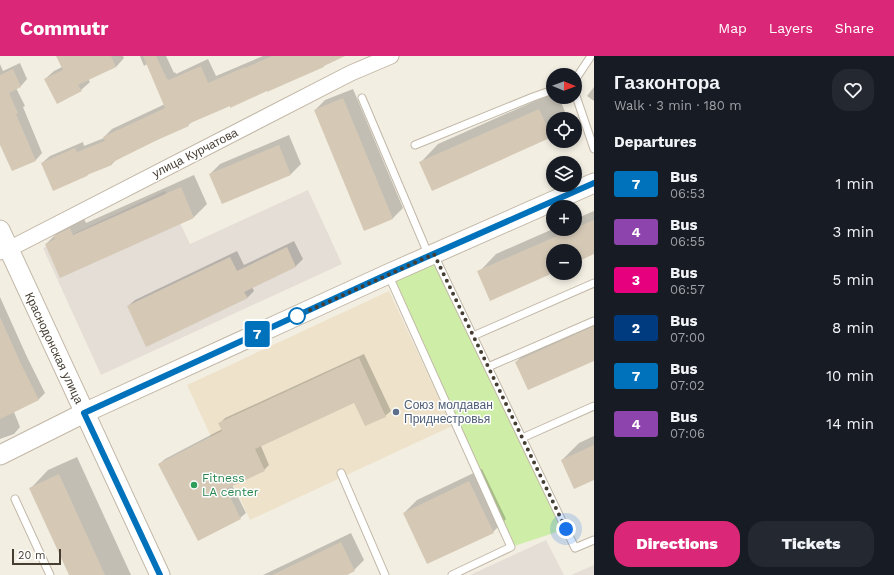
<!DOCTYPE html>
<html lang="en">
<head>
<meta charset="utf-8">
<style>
	:root { --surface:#171b24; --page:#242831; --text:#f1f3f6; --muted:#9ea1a6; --accent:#db2777 }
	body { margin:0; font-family:"Work Sans",sans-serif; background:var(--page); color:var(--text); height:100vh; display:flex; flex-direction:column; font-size:15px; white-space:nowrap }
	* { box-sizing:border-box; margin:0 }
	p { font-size:13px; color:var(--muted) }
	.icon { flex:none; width:22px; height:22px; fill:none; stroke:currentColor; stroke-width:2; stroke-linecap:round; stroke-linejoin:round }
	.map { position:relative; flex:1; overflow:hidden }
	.panel { display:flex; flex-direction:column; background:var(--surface); width:300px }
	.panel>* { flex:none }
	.badge { padding:0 8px; border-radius:3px; font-size:14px; line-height:26px }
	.needle { width:26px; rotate:91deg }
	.buttons { position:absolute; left:546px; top:12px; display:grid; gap:8px }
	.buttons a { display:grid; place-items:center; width:36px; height:36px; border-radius:50%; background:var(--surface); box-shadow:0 2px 6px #0003; font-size:20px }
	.scale { position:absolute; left:12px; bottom:10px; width:49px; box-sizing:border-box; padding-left:4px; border:2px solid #453d32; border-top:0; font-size:11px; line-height:14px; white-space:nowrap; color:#453d32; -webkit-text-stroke:3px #fff; paint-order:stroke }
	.you { position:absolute; width:20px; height:20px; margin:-10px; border:3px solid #fff; border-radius:50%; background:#1a73e8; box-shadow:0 0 0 6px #1a73e833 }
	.map>.badge { position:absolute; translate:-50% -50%; box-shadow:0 0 0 2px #fff }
	h2 { padding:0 20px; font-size:15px; line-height:36px }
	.round { display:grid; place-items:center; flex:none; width:42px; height:42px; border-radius:16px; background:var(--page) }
	.headline { display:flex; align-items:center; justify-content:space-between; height:68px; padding:0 20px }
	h1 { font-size:19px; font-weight:800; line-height:30px }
	.cta { display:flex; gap:8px; margin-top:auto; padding:8px 20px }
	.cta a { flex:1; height:46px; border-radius:16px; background:var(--accent); color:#fff; font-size:16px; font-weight:800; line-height:46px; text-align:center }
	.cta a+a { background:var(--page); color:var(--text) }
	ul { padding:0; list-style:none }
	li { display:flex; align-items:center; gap:12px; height:48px; padding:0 20px }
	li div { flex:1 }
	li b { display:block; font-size:15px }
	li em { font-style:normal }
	li .badge { min-width:44px; font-weight:700; text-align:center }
	header { display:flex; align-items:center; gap:24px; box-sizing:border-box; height:56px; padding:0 20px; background:var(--accent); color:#fff }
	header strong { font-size:19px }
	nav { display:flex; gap:22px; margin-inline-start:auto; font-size:14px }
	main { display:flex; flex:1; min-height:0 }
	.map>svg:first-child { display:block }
	.industrial { fill:#e5ded7 }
	.education { fill:#eee3ca }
	.green { fill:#ceeda6 }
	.shadow { fill:#0003 }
	.building { fill:#d5c9b6 }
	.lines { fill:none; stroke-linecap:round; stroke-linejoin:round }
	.service-casing { stroke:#c2b8a7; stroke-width:9 }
	.minor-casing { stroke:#c2b8a7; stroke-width:17 }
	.tertiary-casing { stroke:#c2b8a7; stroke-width:21 }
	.service { stroke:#fff; stroke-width:7 }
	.minor { stroke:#fff; stroke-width:15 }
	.tertiary { stroke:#fff; stroke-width:19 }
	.line-casing { stroke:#fff; stroke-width:9 }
	.line { stroke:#0072bc; stroke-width:6 }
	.walk { stroke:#453d32; stroke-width:4; stroke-dasharray:0 7.2 }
	.stop-dot { fill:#fff; stroke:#0072bc; stroke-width:2 }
	.service-dot { fill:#5c6f8a; stroke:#fff; stroke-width:1.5 }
	.leisure-dot { fill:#2e9e5b; stroke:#fff; stroke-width:1.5 }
	.labels { text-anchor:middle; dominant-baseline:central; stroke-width:3; stroke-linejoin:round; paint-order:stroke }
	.street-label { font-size:12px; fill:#453d32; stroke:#fff }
	.service-label { font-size:12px; fill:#4e5e75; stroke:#fff; text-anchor:start }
	.leisure-label { font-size:12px; fill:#27864d; stroke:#fff; text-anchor:start }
</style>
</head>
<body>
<header>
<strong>Commutr</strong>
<nav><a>Map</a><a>Layers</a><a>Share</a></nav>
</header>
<main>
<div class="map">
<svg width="594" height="519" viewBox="0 0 594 519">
	<rect width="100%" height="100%" fill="#f3eee2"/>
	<!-- industrial -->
	<path class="industrial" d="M308 134 342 208 101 319 43 192 165 135 190 188Z
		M546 484 564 519H470Z
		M594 509V519H571Z"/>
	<!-- education -->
	<path class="education" d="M389 235 452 370 250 464 187 329Z"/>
	<!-- green -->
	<path class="green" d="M434 198 566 473 511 491 388 218Z"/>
	<!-- shadow -->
	<path class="shadow" d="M57 0H123L124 2 116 11 88 23 90 26 81 34 45 23 54 15 62 11Z
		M140 0H166L174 17 175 16 176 18 208 3 216 20 263 0H343L192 66 188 69 117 103 112 108 89 117 87 120 42 107 50 100 83 86 84 90 104 82V81L112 73 165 48 147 8 144 10Z
		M20 7 27 23 21 30 16 32 25 50 23 51 42 97 36 104 12 114 0 86V8L3 15Z
		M594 31V45L587 40Z
		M353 33 403 152 393 162 365 174 315 54 325 44Z
		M553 37V41H559L568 63H553V79L551 81 421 106 438 88Z
		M289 79 301 108 291 118 222 147 210 118 220 108Z
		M194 119 207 148 194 161 60 220 46 188 59 175 83 160 86 167Z
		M594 155V197L575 206V195H553V215L479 216 496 198 553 173H575V163Z
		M294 185 303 203 296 210 252 231 254 235 247 242 128 250 135 244 237 195 244 209Z
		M0 241 27 301 45 337 38 344 14 356 20 371 14 378 0 383Z
		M594 262V304L516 306 534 288Z
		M364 298 391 355 385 360 355 346 261 390 269 409 264 414 232 429 246 457 240 462 159 408 165 403 222 373 219 368 225 362Z
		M594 380V423L562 404 579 387Z
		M77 401 131 519H70L31 432 48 414Z
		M482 413 506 463 493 476 404 457 417 444Z
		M351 477 364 504 354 514 344 519H263Z"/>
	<!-- building -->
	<path class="building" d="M56 0H111L116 11 78 29 82 35 57 48 44 23 63 14Z
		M143 0H156L167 23H168L169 24 201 10 208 27 245 11V12L272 0H345L324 10V11L301 21 267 36V35L230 52V50L188 68 189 70 155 85 111 107 112 109 87 119V120L53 135 41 107 75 92 77 96 105 85 103 81 165 52Z
		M13 13 21 31 9 37 18 57 16 58 36 105 12 115 0 89V18V19Z
		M343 42 393 163 364 175 314 54Z
		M539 53 552 81 432 135 419 106Z
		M279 89 291 119 222 148 209 118Z
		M181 131 194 162 60 222 45 188 55 183 54 180 70 172 73 179Z
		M594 164V198L575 207V195H553V217L490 245 477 215 573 173H575V172Z
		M287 191 296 211 244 236 248 242 146 291 127 250 230 201 237 215Z
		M0 261 21 308 39 344 0 363Z
		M594 270V305L528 334 515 306Z
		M359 302 386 361 365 370 354 347 255 393 265 415 226 433 241 463 198 485 158 408 222 375 218 367Z
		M594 389V424L574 433 561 404Z
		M59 418 105 519H69L29 432Z
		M469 425 494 477 427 508 403 457Z
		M341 486 355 515 347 519H272Z"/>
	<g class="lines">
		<defs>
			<path id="service" d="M575 24 591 0
				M575 37 594 93
				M362 42 429 200
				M415 89 533 41 553 34
				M434 199 575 492 594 484
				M388 218 511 491 452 519
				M473 280 594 227
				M488 311 594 265
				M522 382 594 350
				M341 417 385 519
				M15 443 50 519"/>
			<path id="minor" d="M0 196 9 193 351 17 391 0"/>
			<path id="tertiary" d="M0 174 160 519
				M0 399 84 357 388 218 594 127"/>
		</defs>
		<!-- service casing -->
		<use href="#service" class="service-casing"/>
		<!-- minor casing -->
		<use href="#minor" class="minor-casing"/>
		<!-- tertiary casing -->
		<use href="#tertiary" class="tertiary-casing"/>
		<!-- service -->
		<use href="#service" class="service"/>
		<!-- minor -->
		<use href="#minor" class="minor"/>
		<!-- tertiary -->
		<use href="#tertiary" class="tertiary"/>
	</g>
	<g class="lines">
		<defs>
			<path id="line" d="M160 519 84 357 388 218 594 127"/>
		</defs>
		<!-- line casing -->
		<use href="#line" class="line-casing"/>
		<!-- line -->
		<use href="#line" class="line"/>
		<!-- walk -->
		<path class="walk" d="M297 260 434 198 566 473"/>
	</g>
	<!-- markers -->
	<circle class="stop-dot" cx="297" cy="260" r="8"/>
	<circle class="service-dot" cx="396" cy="356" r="4"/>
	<circle class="leisure-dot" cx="194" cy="429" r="4"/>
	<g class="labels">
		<!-- street labels -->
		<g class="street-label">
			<text transform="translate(195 97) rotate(-27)">улица Курчатова</text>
			<text transform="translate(54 292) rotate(65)">Краснодонская улица</text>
		</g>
		<!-- service labels -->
		<g class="service-label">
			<text x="404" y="349">Союз молдаван<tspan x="404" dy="14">Приднестровья</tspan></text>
		</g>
		<!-- leisure labels -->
		<g class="leisure-label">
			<text x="202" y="422">Fitness<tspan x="202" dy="14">LA center</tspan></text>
		</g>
	</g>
</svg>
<div class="buttons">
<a><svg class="needle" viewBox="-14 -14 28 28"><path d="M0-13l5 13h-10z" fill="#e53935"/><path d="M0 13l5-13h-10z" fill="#9ea1a6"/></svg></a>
<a><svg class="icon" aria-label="locate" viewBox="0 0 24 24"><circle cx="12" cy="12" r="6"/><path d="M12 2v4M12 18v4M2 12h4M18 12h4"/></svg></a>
<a><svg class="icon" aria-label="layers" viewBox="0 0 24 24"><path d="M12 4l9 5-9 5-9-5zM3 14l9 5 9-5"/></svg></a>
<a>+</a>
<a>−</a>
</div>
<div class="scale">20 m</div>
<div class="you" style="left:566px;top:473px"></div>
<b class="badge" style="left:257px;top:278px;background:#0072bc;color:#fff">7</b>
</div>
<section class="panel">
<div class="headline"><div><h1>Газконтора</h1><p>Walk · 3 min · 180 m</p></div><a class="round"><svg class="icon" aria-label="heart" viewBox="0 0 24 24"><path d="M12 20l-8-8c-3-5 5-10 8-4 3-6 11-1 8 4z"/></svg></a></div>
<h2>Departures</h2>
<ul>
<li><span class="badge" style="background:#0072bc;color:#fff">7</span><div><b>Bus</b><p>06:53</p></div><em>1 min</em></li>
<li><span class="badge" style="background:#8e44ad;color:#fff">4</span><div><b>Bus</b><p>06:55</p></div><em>3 min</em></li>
<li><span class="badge" style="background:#e6007e;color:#fff">3</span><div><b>Bus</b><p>06:57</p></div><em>5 min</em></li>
<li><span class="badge" style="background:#003b80;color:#fff">2</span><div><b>Bus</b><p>07:00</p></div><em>8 min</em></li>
<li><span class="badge" style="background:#0072bc;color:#fff">7</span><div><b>Bus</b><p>07:02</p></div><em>10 min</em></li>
<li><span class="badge" style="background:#8e44ad;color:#fff">4</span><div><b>Bus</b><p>07:06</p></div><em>14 min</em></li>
</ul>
<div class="cta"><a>Directions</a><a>Tickets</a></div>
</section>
</main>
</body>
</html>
